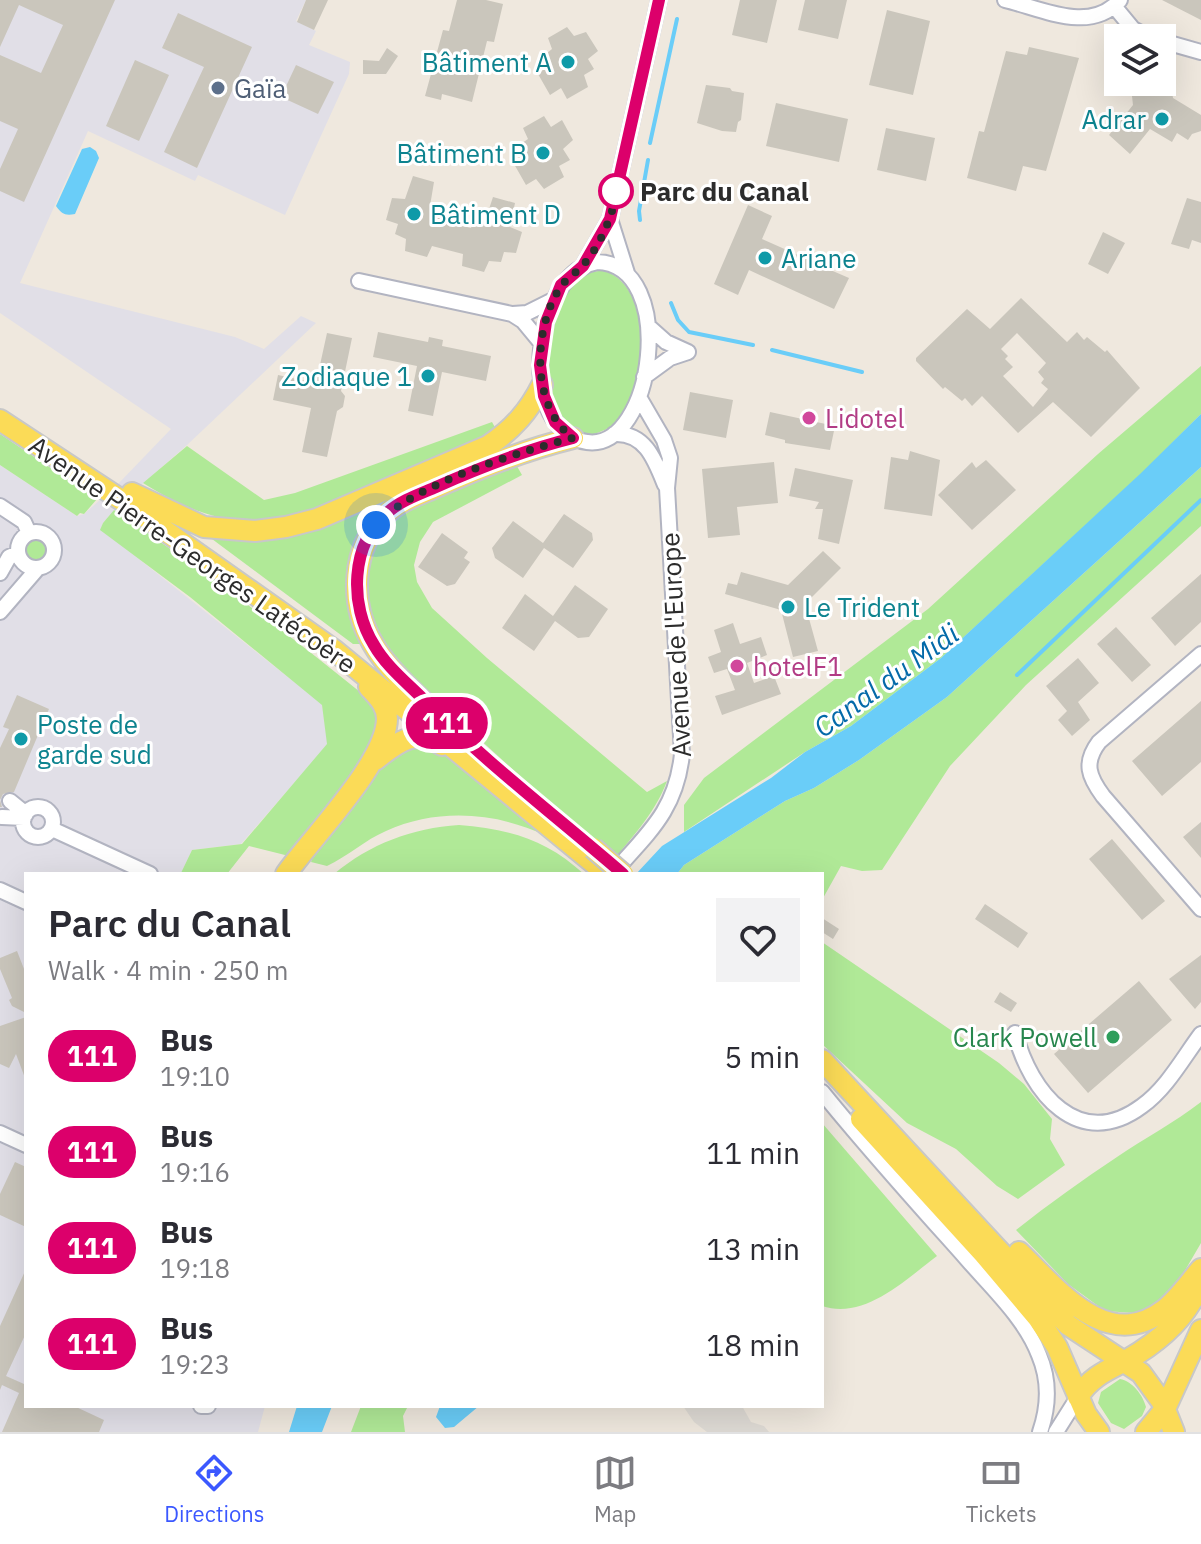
<!DOCTYPE html>
<html lang="en">
<head>
<meta charset="utf-8">
<style>
	:root { --surface:#fff; --page:#f2f2f3; --text:#2b2b33; --muted:#7c7c81; --line:#e1e1e2; --accent:#3b58ff }
	body { margin:0; font-family:"IBM Plex Sans",sans-serif; background:var(--page); color:var(--text); height:100vh; display:flex; flex-direction:column; font-size:30px; white-space:nowrap }
	* { box-sizing:border-box; margin:0 }
	p { font-size:26px; color:var(--muted) }
	.icon { flex:none; width:44px; height:44px; fill:none; stroke:currentColor; stroke-width:2; stroke-linecap:round; stroke-linejoin:round }
	.map { position:relative; flex:1; overflow:hidden }
	.side { position:absolute; left:24px; top:872px; width:800px; height:536px; display:flex; flex-direction:column; background:var(--surface); border-radius:0px; box-shadow:0 8px 32px #0002 }
	.side>* { flex:none }
	.badge { padding:0 16px; border-radius:26px; font-size:28px; line-height:52px }
	.controls { position:absolute; left:1104px; top:24px; display:grid; gap:16px }
	.controls a { display:grid; place-items:center; width:72px; height:72px; border-radius:0px; background:var(--surface); box-shadow:0 8px 32px #0002; font-size:40px }
	.you { position:absolute; width:40px; height:40px; margin:-20px; border:6px solid #fff; border-radius:50%; background:#1a73e8; box-shadow:0 0 0 12px #1a73e833 }
	.map>.badge { position:absolute; translate:-50% -50%; box-shadow:0 0 0 4px #fff }
	.round { display:grid; place-items:center; flex:none; width:84px; height:84px; border-radius:0px; background:var(--page) }
	.summary { display:flex; align-items:center; justify-content:space-between; height:136px; padding:0 24px }
	h1 { font-size:38px; font-weight:600; line-height:60px }
	ul { padding:0; list-style:none }
	li { display:flex; align-items:center; gap:24px; height:96px; padding:0 24px }
	li div { flex:1 }
	li b { display:block; font-size:30px }
	li em { font-style:normal }
	li .badge { min-width:88px; font-weight:700; text-align:center }
	.dock { display:flex; justify-content:space-around; align-items:center; height:112px; border-top:2px solid var(--line); background:var(--surface); font-size:22px; color:var(--muted) }
	.dock a { display:grid; justify-items:center; gap:4px }
	.dock .active { color:var(--accent) }
	.map>svg:first-child { display:block }
	.industrial { fill:#e1dfe7 }
	.green { fill:#b0e997 }
	.plaza { fill:#dfdbd5 }
	.water { fill:#6acdf8 }
	.lines { fill:none; stroke-linecap:round; stroke-linejoin:round }
	.stream { stroke:#6acdf8; stroke-width:4 }
	.building { fill:#cac6bc; fill-rule:evenodd }
	.minor-casing { stroke:#b2b4c1; stroke-width:18 }
	.primary-casing { stroke:#c8c8c8; stroke-width:24 }
	.minor { stroke:#fff; stroke-width:14 }
	.primary { stroke:#fbdb57; stroke-width:20 }
	.primary-bridge-casing { stroke:#c8c8c8; stroke-width:24; stroke-linecap:butt }
	.primary-bridge { stroke:#fbdb57; stroke-width:20 }
	.line-casing { stroke:#fff; stroke-width:18 }
	.line { stroke:#dc006b; stroke-width:12 }
	.walk { stroke:#2c2c2c; stroke-width:8; stroke-dasharray:0 14.4 }
	.culture-dot { fill:#0f9aa8; stroke:#fff; stroke-width:3 }
	.service-dot { fill:#5c6f8a; stroke:#fff; stroke-width:3 }
	.stop-dot { fill:#fff; stroke:#dc006b; stroke-width:4 }
	.hotel-dot { fill:#d1479c; stroke:#fff; stroke-width:3 }
	.leisure-dot { fill:#2e9e5b; stroke:#fff; stroke-width:3 }
	.labels { text-anchor:middle; dominant-baseline:central; stroke-width:6; stroke-linejoin:round; paint-order:stroke }
	.culture-label { font-size:26px; fill:#0d838f; stroke:#fff; text-anchor:end }
	.service-label { font-size:26px; fill:#4e5e75; stroke:#fff; text-anchor:start }
	.stop-label { font-size:26px; font-weight:bold; fill:#2c2c2c; stroke:#fff; text-anchor:start }
	.hotel-label { font-size:26px; fill:#b23c85; stroke:#fff; text-anchor:start }
	.street-label { font-size:26px; fill:#2c2c2c; stroke:#fff }
	.leisure-label { font-size:26px; fill:#27864d; stroke:#fff; text-anchor:end }
	.water-label { font-size:28px; font-style:italic; fill:#046aa9; stroke:#fff }
</style>
</head>
<body>
<div class="map">
<svg width="1201" height="1432" viewBox="0 0 1201 1432">
	<rect width="100%" height="100%" fill="#efe8de"/>
	<!-- industrial -->
	<path class="industrial" d="M0 0H306L296 21 316 31 309 45 350 62 349 74 285 215 198 175 195 181 88 131 20 283 235 337 264 349 301 316 316 323 186 446 123 501 103 523 101 529 322 704 328 744 241 844 192 850 181 874H26V1406H265L258 1432H0V465L77 516 84 514 118 484 171 429 0 313Z"/>
	<!-- green -->
	<path class="green" d="M602 270C655 285 649 385 618 420 611 428 601 432 591 435 532 426 540 306 579 278 586 273 594 272 602 270Z
		M1201 366V414L1141 474 941 658 851 726 805 752 684 832V805L704 778 928 609 1098 454Z
		M492 422 497 431 483 440 300 514C236 529 198 517 143 483L187 446 264 500 295 493Z
		M0 434 97 499 84 514 80 513 77 516 0 465Z
		M514 461 522 475 433 522 420 542 414 565 417 582 432 608 487 658 647 792 667 781C656 811 635 834 615 858L555 808 408 674C396 660 384 646 376 629 360 597 367 546 394 521 424 494 477 478 514 461Z
		M1201 467V526L1026 685 950 766 882 870 862 871 841 866 822 900V874H677L684 865 785 801 814 788 859 760 947 697Z
		M405 487 367 530 361 644H353L212 539 213 536 234 537Z
		M114 510C204 571 291 635 375 704L380 716 376 739 293 857 249 846 227 874 181 873 192 850 242 844 327 744 322 705 190 597 100 530 103 523Z
		M24 549a12 12 0 1 1 24 0a12 12 0 1 1-24 0Z
		M408 744 436 749 468 771 545 835C495 812 437 808 386 831 365 840 348 856 327 866L311 862 317 847 385 762Z
		M459 825C509 829 546 839 584 874H334C370 844 412 828 459 825Z
		M822 942 999 1063 1024 1084 1052 1119 1050 1139 1065 1165 1018 1199 997 1186 956 1149 907 1123 822 1044Z
		M1201 1102V1243L1173 1291 1149 1309 1134 1313 1105 1311 1068 1284 1016 1230C1049 1204 1082 1180 1117 1157 1145 1138 1174 1123 1201 1102Z
		M822 1123 937 1256C905 1280 865 1320 822 1306Z
		M1120 1379C1132 1381 1143 1395 1146 1407L1142 1416 1124 1429 1111 1423 1098 1403 1101 1392Z
		M361 1406H408L403 1416 405 1432H351Z"/>
	<!-- plaza -->
	<path class="plaza" d="M683 1406H742L751 1422 764 1426 769 1432H707L694 1422Z"/>
	<!-- water -->
	<path class="water" d="M90 147 96 151 99 158 75 214C65 216 62 214 56 206L82 149Z
		M1201 414V467L947 697 859 760 814 788 785 801 684 865 677 874H636L662 846 771 778 805 752 851 726 941 658 1140 474Z
		M297 1406H332L322 1432H289Z
		M440 1406H479L454 1427 445 1428 436 1417Z"/>
	<g class="lines">
		<!-- stream -->
		<path class="stream" d="M650 143 677 19
			M640 220 639 211 648 160
			M671 303 678 320 689 332 753 345
			M772 350 862 372
			M1017 675 1201 500"/>
	</g>
	<!-- building -->
	<path class="building" d="M0 0H115L24 202 0 191V169L18 129 0 121V55L41 73 63 25 19 5 0 47Z
		M306 0H328L314 30 297 22Z
		M457 0H486L503 4 494 42 487 41 472 102 442 94 441 100 425 96 443 30 449 31Z
		M740 0H777L767 43 732 35Z
		M805 0H847L838 39 798 30Z
		M1162 0H1201V20Z
		M887 10 930 21 913 95 869 85Z
		M178 13 252 47 197 168 164 152 204 67 162 48Z
		M567 27 574 36 586 32 598 51 588 59 594 69 584 75 588 87 567 99 561 88 550 95 538 74 548 66 542 57 552 49 548 38Z
		M1029 47 1079 58 1046 171 1023 166 1016 191 967 178 979 131 984 132 1006 51 1027 55Z
		M387 48 398 56 386 74H363V60L379 61Z
		M135 60 169 75 139 141 106 126Z
		M296 65 334 82 318 114 281 97Z
		M1170 80 1173 98 1201 115V131L1192 134 1188 140 1177 133 1172 142 1150 129 1130 154 1109 135 1133 105 1131 87Z
		M706 85 730 88 732 91 744 93 741 120 738 122 736 132 722 131 697 123Z
		M776 103 848 119 839 162 766 146Z
		M544 116 551 127 562 120 573 140 563 149 570 160 559 166 564 177 544 189 536 179 526 185 514 164 523 156 519 145 528 139 523 128Z
		M886 128 935 138 926 181 877 170Z
		M413 176 434 182 430 206 442 209 439 220 471 228 474 218 485 221 493 197 515 203 510 227 522 232 516 253 504 252 501 262 489 261 484 272 462 266 463 254 432 246 427 257 405 251 406 239 395 234 398 224 386 220 392 198 405 199Z
		M1187 198 1201 202V243L1192 240 1189 249 1171 244Z
		M748 205 772 216 762 239 798 255 799 252 813 259 812 262 849 278 834 309 749 270 738 295 714 284Z
		M1103 232 1125 243 1108 274 1088 264Z
		M1021 298 1067 342 1077 332 1084 340 1087 337 1105 352 1107 350 1140 388 1091 437 1053 402 1018 433 982 396 972 406 965 398 962 401 945 387 943 389 916 361V358L967 309 990 329ZM1017 333 1046 363 1038 372 1044 379 1041 383 1048 389 1033 407 1003 376 1013 367 1005 359 1008 356 1001 349Z
		M378 332 428 342 429 337 443 340 442 346 491 356 486 381 442 372 433 416 408 411 417 366 373 357Z
		M327 333 352 338 341 391 345 396 343 407 337 411 327 457 302 452 311 408 273 400 278 375 316 383Z
		M690 392 733 400 726 438 683 430Z
		M770 412 835 426 830 450 785 443V440L765 435Z
		M910 451 940 460 932 516 884 509 891 457 908 460Z
		M986 460 1016 490 972 530 938 495 972 462 976 468Z
		M774 462 778 503 737 507 740 535 708 538 702 469Z
		M795 468 853 480 839 544 818 539 823 509H815L819 502 789 496Z
		M564 514 592 533 593 540 573 568 544 548 523 578 495 558 492 548 513 521 543 543Z
		M442 533 468 552 464 558 470 562 455 584 447 586 418 567Z
		M823 551 841 568 805 604 818 651 793 657 781 610 725 594 728 583 737 585 741 572 788 585Z
		M1201 574V622L1175 646 1151 618Z
		M575 585 608 609 589 637 578 638 555 621 534 651 502 628 525 594 553 616Z
		M733 623 740 644 761 637 767 655 747 663 754 683 774 676 781 694 722 715 715 696 735 690 727 669 714 673 708 657 721 652 714 630Z
		M1116 627 1151 665 1132 682 1097 644Z
		M1078 658 1099 683 1078 702 1090 720 1072 736 1058 720 1067 711 1046 686Z
		M17 695 49 709 14 792 3 794 0 800 2 807H0V748L9 729 3 727Z
		M1201 701V762L1162 796 1132 761Z
		M1201 822V858L1183 837Z
		M1112 839 1165 901 1142 920 1089 859Z
		M985 904 1028 933 1018 948 975 919Z
		M822 918 839 929 833 939 822 932Z
		M17 951 26 974V1013L12 1006 9 1000 12 998 0 969V958Z
		M1201 955V1002L1195 1009 1169 979Z
		M1139 981 1172 1020 1088 1093 1054 1054Z
		M1000 992 1017 1003 1011 1012 994 1002Z
		M26 1017V1078H25L16 1054 9 1068 0 1064V1026Z
		M15 1162 26 1167V1227L0 1215V1194Z
		M26 1269V1333L6 1376 24 1384 26 1379V1406H74L104 1420 99 1432H2L19 1393 2 1385 0 1390V1326Z"/>
	<g class="lines">
		<defs>
			<path id="minor" d="M1005 0C1043 9 1090 34 1120 0
				M1114 6 1133 29 1150 38
				M1162 41 1201 52
				M610 219 627 273
				M597 262C679 264 654 452 587 442 570 440 557 427 550 413 528 372 543 271 597 262Z
				M583 266 610 219 659 0
				M359 281 512 314 523 321 542 344
				M513 314 527 313 553 300
				M648 326 666 342 688 352
				M644 377 670 358 688 352
				M614 434C645 432 655 460 665 485
				M0 506 24 522 29 533
				M18 550a18 18 0 1 1 36 0a18 18 0 1 1-36 0Z
				M0 573 9 557 18 553
				M0 612 38 568
				M1201 654 1099 742C1083 763 1089 777 1103 796L1201 909
				M10 801 26 814
				M23 822a15 15 0 1 1 30 0a15 15 0 1 1-30 0Z
				M2 817 24 818
				M52 829 150 874
				M612 874C648 833 676 811 682 754L667 488 670 458 664 440 639 397
				M0 890 26 902
				M1015 1033C1030 1092 1079 1153 1142 1106 1167 1088 1183 1058 1201 1034
				M822 1092C868 1149 917 1203 966 1258 991 1287 1025 1318 1039 1355 1050 1381 1049 1406 1040 1432
				M0 1133 26 1145
				M201 1406H208
				M1056 1432 1078 1397"/>
			<path id="primary" d="M0 420 123 501 334 650 607 874
				M132 493 204 527 255 531 286 527 317 519 488 446C513 429 529 411 542 385
				M461 738C435 711 391 676 373 644 349 603 351 548 386 514 399 501 418 495 434 488 480 468 524 450 573 438
				M375 760C397 743 415 727 442 745
				M286 874C312 837 386 763 387 719 387 705 378 697 369 687
				M822 1060 1068 1325 1141 1373 1162 1402 1174 1432
				M861 1119 984 1254 1038 1318 1057 1347 1086 1414 1099 1432
				M1019 1252C1057 1288 1106 1354 1164 1310 1178 1299 1189 1283 1201 1269
				M1078 1397C1090 1377 1108 1370 1127 1360 1157 1343 1186 1319 1199 1286
				M1146 1432 1165 1409 1201 1330"/>
		</defs>
		<!-- minor casing -->
		<use href="#minor" class="minor-casing"/>
		<!-- primary casing -->
		<use href="#primary" class="primary-casing"/>
		<!-- minor -->
		<use href="#minor" class="minor"/>
		<!-- primary -->
		<use href="#primary" class="primary"/>
		<defs>
			<path id="primary-bridge" d="M593 848 623 874"/>
		</defs>
		<!-- primary-bridge casing -->
		<use href="#primary-bridge" class="primary-bridge-casing"/>
		<!-- primary-bridge -->
		<use href="#primary-bridge" class="primary-bridge"/>
	</g>
	<g class="lines">
		<defs>
			<path id="line" d="M623 874C556 816 485 762 423 699 406 682 386 666 374 645 349 605 350 544 388 512 402 500 420 494 436 487 481 467 525 450 573 438L555 422 544 396 540 365 546 322 561 285 583 266 610 219 659 0"/>
		</defs>
		<!-- line casing -->
		<use href="#line" class="line-casing"/>
		<!-- line -->
		<use href="#line" class="line"/>
		<!-- walk -->
		<path class="walk" d="M376 525C411 485 521 451 573 438 530 406 533 328 561 286 567 278 576 273 583 265 600 247 615 210 616 191"/>
	</g>
	<!-- markers -->
	<g class="culture-dot">
		<circle cx="568" cy="62" r="8"/>
		<circle cx="1162" cy="119" r="8"/>
		<circle cx="543" cy="153" r="8"/>
		<circle cx="414" cy="214" r="8"/>
		<circle cx="765" cy="258" r="8"/>
		<circle cx="428" cy="376" r="8"/>
		<circle cx="788" cy="607" r="8"/>
		<circle cx="21" cy="739" r="8"/>
	</g>
	<circle class="service-dot" cx="218" cy="88" r="8"/>
	<circle class="stop-dot" cx="616" cy="191" r="16"/>
	<g class="hotel-dot">
		<circle cx="809" cy="418" r="8"/>
		<circle cx="737" cy="666" r="8"/>
	</g>
	<circle class="leisure-dot" cx="1113" cy="1037" r="8"/>
	<g class="labels">
		<!-- culture labels -->
		<g class="culture-label">
			<text x="552" y="62">Bâtiment A</text>
			<text x="1146" y="119">Adrar</text>
			<text x="527" y="153">Bâtiment B</text>
			<text x="430" y="214" text-anchor="start">Bâtiment D</text>
			<text x="781" y="258" text-anchor="start">Ariane</text>
			<text x="412" y="376">Zodiaque 1</text>
			<text x="804" y="607" text-anchor="start">Le Trident</text>
			<text x="37" y="724" text-anchor="start">Poste de<tspan x="37" dy="30">garde sud</tspan></text>
		</g>
		<!-- service labels -->
		<g class="service-label">
			<text x="234" y="88">Gaïa</text>
		</g>
		<!-- stop labels -->
		<g class="stop-label">
			<text x="640" y="191">Parc du Canal</text>
		</g>
		<!-- hotel labels -->
		<g class="hotel-label">
			<text x="825" y="418">Lidotel</text>
			<text x="753" y="666">hotelF1</text>
		</g>
		<!-- street labels -->
		<g class="street-label">
			<text transform="translate(193 554) rotate(35)">Avenue Pierre-Georges Latécoère</text>
			<text transform="translate(675 645) rotate(-93)">Avenue de l'Europe</text>
		</g>
		<!-- leisure labels -->
		<g class="leisure-label">
			<text x="1097" y="1037">Clark Powell</text>
		</g>
		<!-- water labels -->
		<g class="water-label">
			<text transform="translate(886 680) rotate(-36)">Canal du Midi</text>
		</g>
	</g>
</svg>
<div class="controls">
<a><svg class="icon" aria-label="layers" viewBox="0 0 24 24"><path d="M12 4l9 5-9 5-9-5zM3 14l9 5 9-5"/></svg></a>
</div>
<div class="you" style="left:376px;top:525px"></div>
<b class="badge" style="left:447px;top:723px;background:#dc006b;color:#fff">111</b>
<section class="side">
<div class="summary"><div><h1>Parc du Canal</h1><p>Walk · 4 min · 250 m</p></div><a class="round"><svg class="icon" aria-label="heart" viewBox="0 0 24 24"><path d="M12 20l-8-8c-3-5 5-10 8-4 3-6 11-1 8 4z"/></svg></a></div>
<ul>
<li><span class="badge" style="background:#dc006b;color:#fff">111</span><div><b>Bus</b><p>19:10</p></div><em>5 min</em></li>
<li><span class="badge" style="background:#dc006b;color:#fff">111</span><div><b>Bus</b><p>19:16</p></div><em>11 min</em></li>
<li><span class="badge" style="background:#dc006b;color:#fff">111</span><div><b>Bus</b><p>19:18</p></div><em>13 min</em></li>
<li><span class="badge" style="background:#dc006b;color:#fff">111</span><div><b>Bus</b><p>19:23</p></div><em>18 min</em></li>
</ul>
</section>
</div>
<nav class="dock">
<a class="active"><svg class="icon" aria-label="directions" viewBox="0 0 24 24"><path d="M12 3l9 9-9 9-9-9zM9 14v-3h6M13 9l2 2-2 2"/></svg>Directions</a>
<a><svg class="icon" aria-label="map" viewBox="0 0 24 24"><path d="M3 6l6-2 6 2 6-2v14l-6 2-6-2-6 2zM9 4v14M15 6v14"/></svg>Map</a>
<a><svg class="icon" aria-label="tickets" viewBox="0 0 24 24"><path d="M3 7h18v10H3zM15 7v10"/></svg>Tickets</a>
</nav>
</body>
</html>
